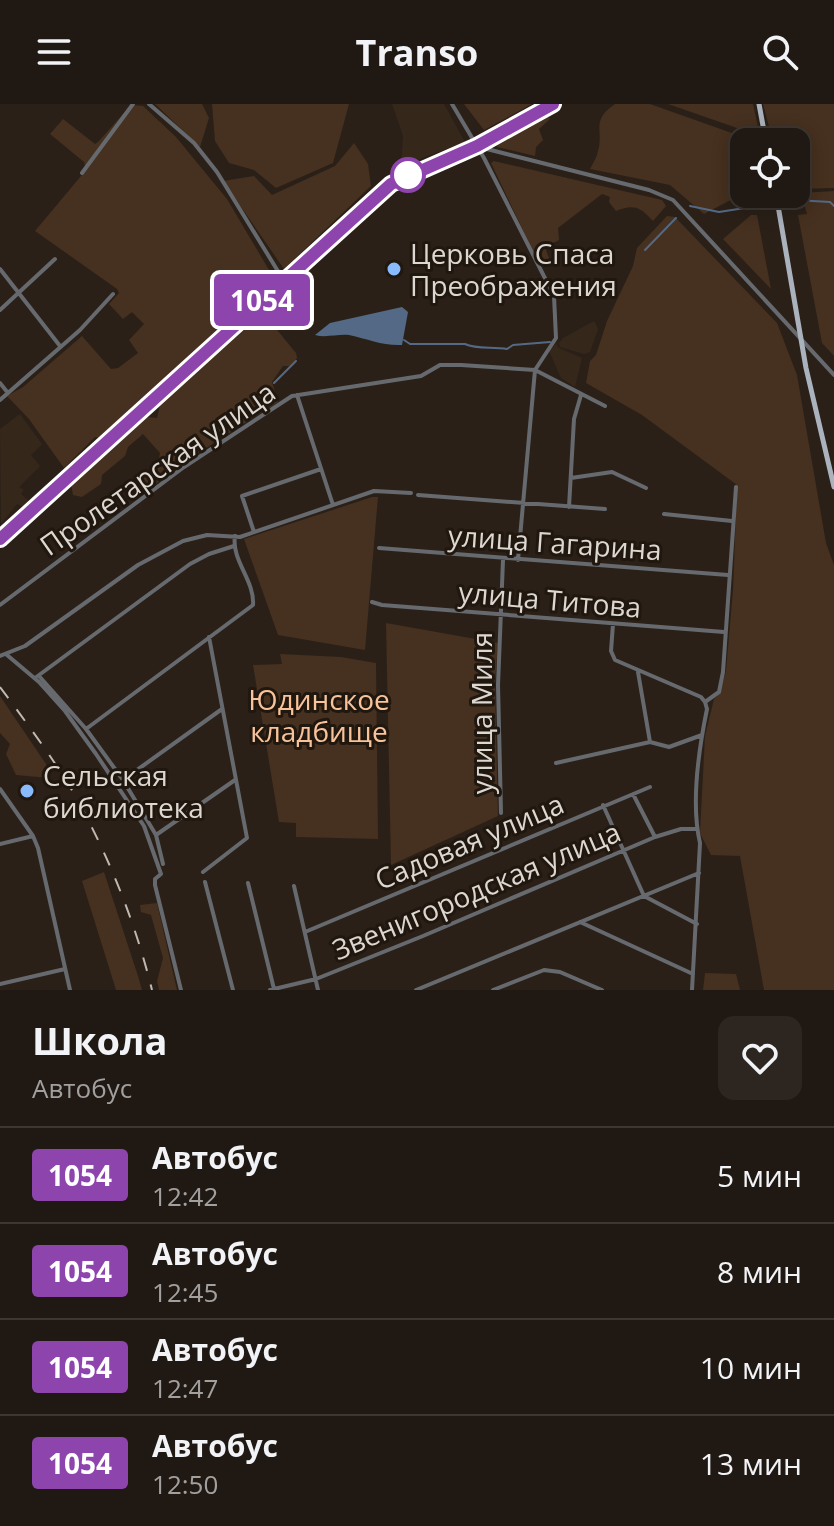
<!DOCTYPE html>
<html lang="ru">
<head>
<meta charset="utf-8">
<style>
	:root { --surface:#201812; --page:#2d2520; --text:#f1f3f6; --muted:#a2a09f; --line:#3d3732 }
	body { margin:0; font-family:"Open Sans",sans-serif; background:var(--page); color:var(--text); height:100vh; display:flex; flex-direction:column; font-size:30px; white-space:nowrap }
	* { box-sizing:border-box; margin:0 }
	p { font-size:26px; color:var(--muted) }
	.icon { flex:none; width:44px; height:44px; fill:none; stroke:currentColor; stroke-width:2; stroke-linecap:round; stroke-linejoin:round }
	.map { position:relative; height:886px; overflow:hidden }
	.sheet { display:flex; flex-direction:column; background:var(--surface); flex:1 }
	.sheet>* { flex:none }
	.badge { padding:0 16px; border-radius:6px; font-size:28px; line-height:52px }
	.controls { position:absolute; left:730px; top:24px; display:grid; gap:16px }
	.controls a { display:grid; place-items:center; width:80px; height:80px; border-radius:16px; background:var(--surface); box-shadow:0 4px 20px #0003,0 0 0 2px var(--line); font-size:40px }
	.map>.badge { position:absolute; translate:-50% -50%; box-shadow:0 0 0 4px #fff }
	.round { display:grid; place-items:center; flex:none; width:84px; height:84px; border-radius:16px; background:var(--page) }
	.headline { display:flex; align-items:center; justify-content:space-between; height:136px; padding:0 32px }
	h1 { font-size:38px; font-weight:700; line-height:60px }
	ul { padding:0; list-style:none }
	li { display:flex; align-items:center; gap:24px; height:96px; padding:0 32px; border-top:2px solid var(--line) }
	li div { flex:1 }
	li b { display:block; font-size:30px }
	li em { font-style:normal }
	li .badge { min-width:88px; font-weight:700; text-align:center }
	header { display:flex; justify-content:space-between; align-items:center; height:104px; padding:0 32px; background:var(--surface); font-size:36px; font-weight:700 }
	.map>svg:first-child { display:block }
	.built { fill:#36271b }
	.green { fill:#46301f }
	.water { fill:#536985 }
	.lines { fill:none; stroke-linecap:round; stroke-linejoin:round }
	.stream { stroke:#536985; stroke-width:2 }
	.minor { stroke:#666a6f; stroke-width:4 }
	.major { stroke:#aab2bd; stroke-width:5 }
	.rail { stroke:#c0b9b3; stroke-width:2; stroke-dasharray:14 14; stroke-linecap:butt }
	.line-casing { stroke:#fff; stroke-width:18 }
	.line { stroke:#8e44ad; stroke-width:12 }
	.stop-dot { fill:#fff; stroke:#8e44ad; stroke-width:4 }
	.poi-dot { fill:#88bafc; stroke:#20170f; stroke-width:3 }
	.labels { text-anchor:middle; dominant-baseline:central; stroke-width:6; stroke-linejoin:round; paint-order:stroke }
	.poi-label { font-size:28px; fill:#ddd7d1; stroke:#20170f; text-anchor:start }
	.street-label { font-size:28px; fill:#ddd7d1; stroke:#20170f }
	.park-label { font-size:28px; fill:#f8c39a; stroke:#20170f }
</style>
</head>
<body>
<header><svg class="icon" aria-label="menu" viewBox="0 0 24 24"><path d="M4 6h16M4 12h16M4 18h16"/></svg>Transo<svg class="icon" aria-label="search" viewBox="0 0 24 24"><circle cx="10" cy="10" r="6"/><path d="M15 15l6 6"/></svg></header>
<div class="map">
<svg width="834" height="886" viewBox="0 0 834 886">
	<rect width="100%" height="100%" fill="#2a2018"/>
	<!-- built -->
	<path class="built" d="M392 0H444L465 38 401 62 403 32Z
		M594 217 598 225 590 248 584 250 560 243 559 239 563 234Z
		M556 240 559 244 582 254 575 283 561 274 549 247Z
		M20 310 42 340 31 351 40 362 19 383 24 386 21 390 29 397 25 403 17 400 1 420 0 325Z"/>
	<!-- green -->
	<path class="green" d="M155 0H202L209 14 200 43Z
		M212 0H349L333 59 276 84 254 66 229 59 215 37Z
		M464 0H532L484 26Z
		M615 0H650L743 33 744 89 704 110 670 81 590 65C593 59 597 53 598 47 604 26 590 17 615 0Z
		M668 0H753L760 32Z
		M763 0H834V84L796 85V38H773Z
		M131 1 143 2 176 33 227 95 275 176 100 334 95 333 64 364 29 315 7 292 23 283 82 232 111 265 118 264 138 249 129 236 144 220 132 208 123 215 109 200 119 189 117 185 35 127 86 66 84 58 50 30 63 15 95 40 98 38Z
		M547 11 550 15 539 25 543 36 536 43 535 52 497 43 498 38 504 34Z
		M354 39 368 60 371 82 284 165 223 77 254 72 272 91 335 62Z
		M494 57 662 96 666 102 653 117C640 103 634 100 616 107L609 98 610 93 602 90 558 124 559 136 545 143 550 157 538 158 491 59Z
		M834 87V252L822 239 798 111 807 110 801 89Z
		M751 111H757L771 185 723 135Z
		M667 112 675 113 777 219 797 271 826 439 834 461V886H764L740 752 711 751 700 729 705 632 714 595 720 589 726 567 733 486 737 381 642 311 586 279 590 257 596 251 607 217 633 162 637 144Z
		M259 210H264L296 249 297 254 292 262H283L272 278 278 298 181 360 140 392 133 385 132 381 158 359 160 349 143 330 128 343 125 352 102 371 101 380 82 393 73 391 71 380 147 313 157 314 160 301 168 293Z
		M372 393H378L365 546 278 531 244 435Z
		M386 519 498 539 495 580 498 712 391 761Z
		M280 550 341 553 376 559 378 735 296 733V719L279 718 253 561 282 560Z
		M0 592 46 660 49 674 16 671 6 650 10 640 0 629Z
		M104 768 138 872 142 886H116L82 777Z
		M157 799 177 886H159L157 877 163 854 151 811 141 808 140 801Z
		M705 869 736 870 740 886H703Z"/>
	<!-- water -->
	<path class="water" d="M402 203 408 208 402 241C383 242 368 235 349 231 337 230 326 234 315 231L330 219Z"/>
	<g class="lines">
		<!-- stream -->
		<path class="stream" d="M795 96 830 98 834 102
			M690 102 719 108 771 100
			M645 146 676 114
			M404 236 410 240H465C477 246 494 242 507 245L513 241 550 238
			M274 279 296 257"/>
		<!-- minor -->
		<path class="minor" d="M149 0 194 39 217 68 284 177
			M452 0 484 54 554 192 556 234 535 266 518 456
			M479 43 649 86 673 96 834 271
			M82 69 133 0
			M0 165 60 242
			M0 206 55 155
			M0 279 8 289
			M297 291 333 401
			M0 296 80 226 113 190
			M571 374 612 368 646 384
			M418 391 605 405
			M569 403 574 315 581 291
			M664 410 732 417
			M254 428 242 392 321 365
			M379 444 728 471
			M372 498 382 501 724 528
			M0 501 184 363 292 292 421 272 440 261H461L535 266 605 302
			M613 520 611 547 615 556 701 593 705 598
			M7 551 39 578 65 607 96 650 144 722 161 770 155 775V781L181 886
			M0 552 25 542 138 461 183 437 207 431 240 433 374 387 411 389
			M638 568 650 638
			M39 572 86 625 123 676 156 731 163 760
			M35 574 190 460 209 450 234 442
			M705 598 719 588 723 568 736 383
			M86 625 253 501C255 477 231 456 235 432
			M556 659 650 638 669 643 702 631
			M123 676 222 605
			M0 685 33 732 38 744 70 886
			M633 690 655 733
			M603 701 644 792 697 820
			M501 709 498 581 503 456
			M156 731 235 676
			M0 740 33 732
			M203 768 247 734 209 533
			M205 778 233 886
			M248 779 274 885
			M294 782 318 886
			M580 818 693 870
			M305 828 650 683
			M0 880 65 865
			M270 886 316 875 423 832 655 733 681 725H697
			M416 886 699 769
			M493 886 544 866 560 868 602 886
			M692 886 700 739C691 701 699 644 707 605L705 598"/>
		<!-- major -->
		<path class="major" d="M759 0 766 38
			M776 90 806 264 834 383
			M0 435 391 80 477 42 553 0"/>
		<!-- rail -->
		<path class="rail" d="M0 583C25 617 51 651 73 688 108 750 135 817 152 886"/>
	</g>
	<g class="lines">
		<defs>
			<path id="line" d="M0 435 391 80 477 42 553 0"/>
		</defs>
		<!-- line casing -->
		<use href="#line" class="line-casing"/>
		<!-- line -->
		<use href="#line" class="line"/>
	</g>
	<!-- markers -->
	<circle class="stop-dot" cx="408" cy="71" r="16"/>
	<g class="poi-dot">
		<circle cx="394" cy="165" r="8"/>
		<circle cx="27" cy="687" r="8"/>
	</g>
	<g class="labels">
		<!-- poi labels -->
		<g class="poi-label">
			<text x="410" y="149">Церковь Спаса<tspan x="410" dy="32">Преображения</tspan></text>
			<text x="43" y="671">Сельская<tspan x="43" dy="32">библиотека</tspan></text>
		</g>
		<!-- street labels -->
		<g class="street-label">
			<text transform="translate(157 364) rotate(-35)">Пролетарская улица</text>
			<text transform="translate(555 438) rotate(4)">улица Гагарина</text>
			<text transform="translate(550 495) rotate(5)">улица Титова</text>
			<text transform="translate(481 609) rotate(-90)">улица Миля</text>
			<text transform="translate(469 737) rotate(-23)">Садовая улица</text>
			<text transform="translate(476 786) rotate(-23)">Звенигородская улица</text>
		</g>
		<!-- park labels -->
		<g class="park-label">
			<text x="319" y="595">Юдинское<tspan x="319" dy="32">кладбище</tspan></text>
		</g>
	</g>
</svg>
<div class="controls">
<a><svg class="icon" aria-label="locate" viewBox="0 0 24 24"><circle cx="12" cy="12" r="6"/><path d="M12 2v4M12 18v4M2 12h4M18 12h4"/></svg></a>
</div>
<b class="badge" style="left:262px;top:196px;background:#8e44ad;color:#fff">1054</b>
</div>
<section class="sheet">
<div class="headline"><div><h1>Школа</h1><p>Автобус</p></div><a class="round"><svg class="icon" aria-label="heart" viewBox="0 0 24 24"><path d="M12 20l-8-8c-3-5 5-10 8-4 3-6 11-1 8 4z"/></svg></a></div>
<ul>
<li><span class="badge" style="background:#8e44ad;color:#fff">1054</span><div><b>Автобус</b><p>12:42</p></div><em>5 мин</em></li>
<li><span class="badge" style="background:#8e44ad;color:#fff">1054</span><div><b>Автобус</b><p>12:45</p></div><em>8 мин</em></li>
<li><span class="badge" style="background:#8e44ad;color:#fff">1054</span><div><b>Автобус</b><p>12:47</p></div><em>10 мин</em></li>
<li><span class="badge" style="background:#8e44ad;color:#fff">1054</span><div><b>Автобус</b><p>12:50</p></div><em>13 мин</em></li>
</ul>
</section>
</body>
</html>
